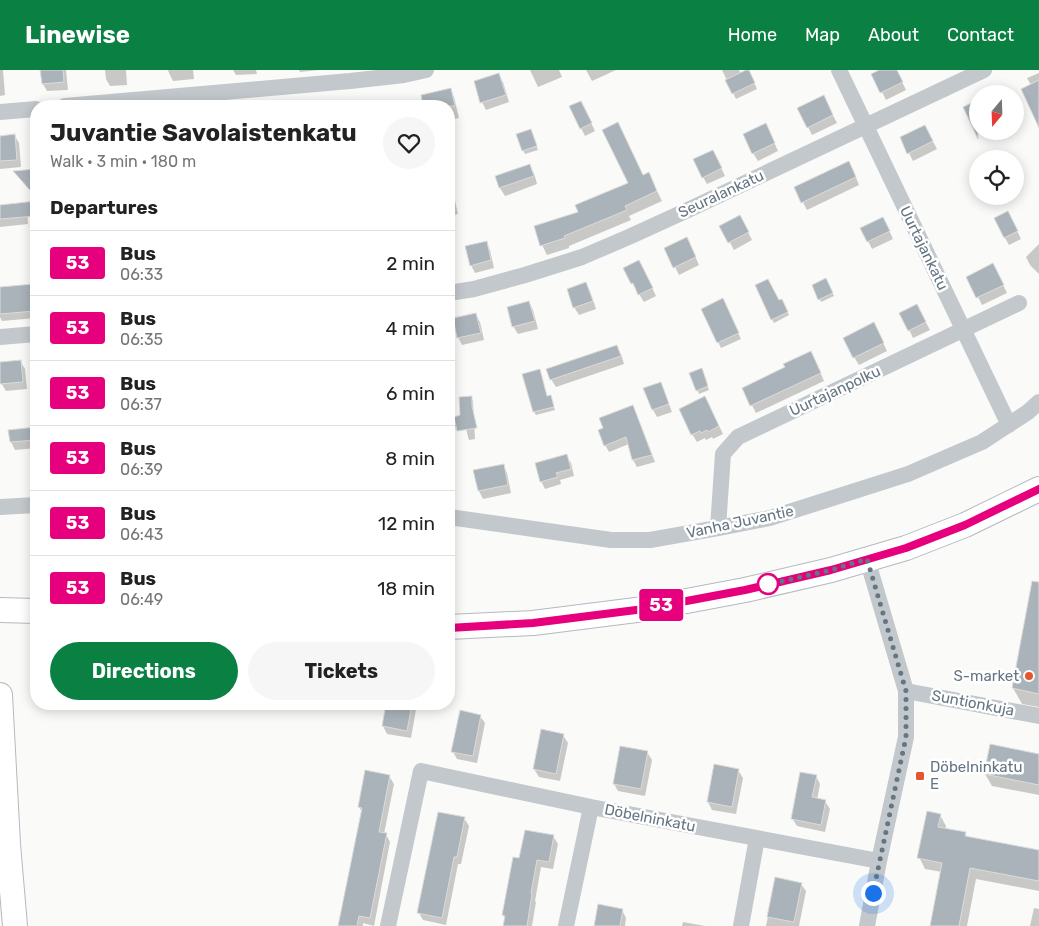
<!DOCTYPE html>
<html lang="en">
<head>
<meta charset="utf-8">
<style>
	:root { --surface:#fff; --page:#f6f6f6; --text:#222; --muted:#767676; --line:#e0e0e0; --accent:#0b8043 }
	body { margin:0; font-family:Rubik,sans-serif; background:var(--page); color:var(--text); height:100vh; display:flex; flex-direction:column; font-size:19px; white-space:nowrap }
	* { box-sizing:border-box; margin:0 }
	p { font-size:16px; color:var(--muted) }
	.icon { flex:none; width:28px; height:28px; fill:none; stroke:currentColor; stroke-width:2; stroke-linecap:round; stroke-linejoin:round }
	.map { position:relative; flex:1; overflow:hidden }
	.drawer { position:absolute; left:30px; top:30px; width:425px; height:610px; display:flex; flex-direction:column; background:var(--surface); border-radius:20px; box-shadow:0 2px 12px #0003 }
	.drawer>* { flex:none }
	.badge { padding:0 10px; border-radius:4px; font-size:18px; line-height:32px }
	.needle { width:32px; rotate:199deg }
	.fabs { position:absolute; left:969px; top:15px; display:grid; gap:10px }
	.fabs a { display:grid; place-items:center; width:55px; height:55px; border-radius:50%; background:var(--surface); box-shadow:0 2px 12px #0003; font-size:25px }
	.you { position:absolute; width:25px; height:25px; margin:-12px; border:4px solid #fff; border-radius:50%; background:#1a73e8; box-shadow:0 0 0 8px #1a73e833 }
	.map>.badge { position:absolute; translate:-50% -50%; box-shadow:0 0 0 2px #fff }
	h2 { padding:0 20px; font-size:19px; line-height:45px }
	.round { display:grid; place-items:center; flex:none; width:52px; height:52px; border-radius:26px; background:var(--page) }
	.summary { display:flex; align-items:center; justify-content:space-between; height:85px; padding:0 20px }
	h1 { font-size:24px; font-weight:700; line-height:38px }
	.button { display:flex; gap:10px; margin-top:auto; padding:10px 20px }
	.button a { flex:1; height:58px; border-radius:30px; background:var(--accent); color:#fff; font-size:20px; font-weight:700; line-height:58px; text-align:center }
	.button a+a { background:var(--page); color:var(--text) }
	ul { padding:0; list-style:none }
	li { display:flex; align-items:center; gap:15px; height:65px; padding:0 20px; border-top:1px solid var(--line) }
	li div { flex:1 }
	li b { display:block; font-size:19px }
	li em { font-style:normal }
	li .badge { min-width:55px; font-weight:700; text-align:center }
	header { display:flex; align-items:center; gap:30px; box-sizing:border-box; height:70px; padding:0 25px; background:var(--accent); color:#fff }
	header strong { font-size:24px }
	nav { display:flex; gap:28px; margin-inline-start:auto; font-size:18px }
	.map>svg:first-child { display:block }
	.shadow { fill:#0003 }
	.building { fill:#aab3b9; stroke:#dcdcda }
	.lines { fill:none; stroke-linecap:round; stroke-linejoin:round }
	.secondary-casing { stroke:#b3babf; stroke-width:26 }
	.street { stroke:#c3c8cc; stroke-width:16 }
	.secondary { stroke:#fff; stroke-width:24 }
	.line-casing { stroke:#fff; stroke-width:11 }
	.line { stroke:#e6007e; stroke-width:8 }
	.walk { stroke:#657683; stroke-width:5; stroke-dasharray:0 9 }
	.stop-dot { fill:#fff; stroke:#e6007e; stroke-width:2.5 }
	.poi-dot { fill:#e4572e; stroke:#fff; stroke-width:2 }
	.labels { text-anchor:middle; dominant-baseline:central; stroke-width:5; stroke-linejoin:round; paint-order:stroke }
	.street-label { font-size:15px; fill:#657683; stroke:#fff }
	.poi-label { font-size:15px; fill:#657683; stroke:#fff; text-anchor:end }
</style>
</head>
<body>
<header>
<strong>Linewise</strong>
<nav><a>Home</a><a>Map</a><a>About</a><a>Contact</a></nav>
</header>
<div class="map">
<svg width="1039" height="856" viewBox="0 0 1039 856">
	<rect width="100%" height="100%" fill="#fafaf8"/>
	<!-- shadow -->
	<path class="shadow" d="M0 0H3L5 25 0 26Z
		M42 0H66L68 20 47 21 43 14Z
		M105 0H126L127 15 110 16 106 9Z
		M168 0H193L194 9 173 11 169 3Z
		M233 0H256L257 4 236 5Z
		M299 0H319L300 2Z
		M530 0H559L562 7 538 17Z
		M586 0H616L592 11Z
		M722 0H739L741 4 751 6 757 19 736 29Z
		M882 0H896L906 20 886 30 873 4Z
		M1039 3V55L1031 15 1027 8Z
		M498 5 503 12 509 32 486 40 482 32Z
		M450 19 454 27 459 48 449 50V36H424L422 26Z
		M390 32 393 36H374V34Z
		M827 34 837 53 812 65 808 57Z
		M585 40 595 61 585 66 581 58Z
		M770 63 778 81 758 91 753 83Z
		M532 64 538 80 525 84 523 80Z
		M929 64 937 79 913 91 909 83Z
		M15 66 19 73 21 97 0 99V67Z
		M717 89 725 106 707 114 703 107Z
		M449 94 453 108 450 109 458 144 449 146Z
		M529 96 534 103 537 114 505 126 500 118 497 107Z
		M853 100 859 115 807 140 795 117Z
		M643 106 653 113 662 131 629 146 631 150 569 176V178L547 185 542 175 580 142Z
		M0 136 27 141 28 154 0 157Z
		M740 146 752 170 734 180 721 156Z
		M1012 150 1021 169 1009 175 1005 168Z
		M887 156 893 169 872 179 868 171Z
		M486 173 490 180 494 198 475 203 471 195Z
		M1039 174V204L1030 195 1026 187Z
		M691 177 699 195 679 205 666 179Z
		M625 198 643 199 656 226 644 232 632 213Z
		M997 202 1007 223 982 235 968 207Z
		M828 213 834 226 821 232 820 229Z
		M586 214 590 221 596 239 579 245 574 237Z
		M32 215 36 222V248L2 251 0 247V218Z
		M782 230 789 245 774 253 772 249 778 232Z
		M529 232 533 240 538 259 518 264 513 256Z
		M725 235 741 269 721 278 702 239Z
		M901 243H921L930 260 913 268Z
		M476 245 480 252 484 270 462 275 458 267Z
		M878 262 887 281 859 295 854 287Z
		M616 276 621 284 624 294 556 317 551 309Z
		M815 290 824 311 756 343 743 318Z
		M20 291 25 299 27 319 6 321 1 313 0 293Z
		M703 303 709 320 699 324 691 304Z
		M524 305 547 327 550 326 555 340 536 345 534 342Z
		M660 314 664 321 672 342 657 347 653 340Z
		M459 328H471L473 331 475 369 469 370 468 367Z
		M709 335 723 364 713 369 712 367 706 370 705 368 697 372 692 364Z
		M632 336 636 343 655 392 637 397 633 390 629 374 609 382 605 375Z
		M449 346H455L457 350 454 366 449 367Z
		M36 358V378L15 380 11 372 10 361Z
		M566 385 571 393 574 406 560 410 561 414 545 419 541 411Z
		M449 392 452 398 449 415Z
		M503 395 507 403 511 423 483 429 479 421 475 401Z
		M1030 532 1039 534V637L1022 634 1013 618Z
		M387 634H417L411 668 387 664 383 656Z
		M480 646 485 653 477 693 457 689 453 682Z
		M563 665 568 673 560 711 539 707 534 699Z
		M647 682 652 690 645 726 618 721 614 714Z
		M1039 685V725L992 716 985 704Z
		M738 700 743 708 736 744 712 740 708 732Z
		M389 706 394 714 384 764H386L390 772 374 856 363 853V856H340L362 742 359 737Z
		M816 706 820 714 817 730 825 731 830 739 825 762 797 756 792 748Z
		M940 745 946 756V759L965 763 968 768 1039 782V821L976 809 967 856H931L942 802 925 799 919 787Z
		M464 748 469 756 461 794H458L446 855 423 850 419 843Z
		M553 766 558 774 553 799 541 797 535 831 536 832 532 856H504L505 849 503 845 520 790Z
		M776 808 801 814 806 821 799 856H766Z
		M1034 838 1039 839V856H1030Z
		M622 840 626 848 625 856H595Z
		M683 852 705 856H682Z"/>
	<!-- building -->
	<path class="building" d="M40 0H63L64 12 42 14Z
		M746 0H749L755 13 732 24 725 10Z
		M879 0H897L903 12 880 23 871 4Z
		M499 3 506 25 480 33 474 11Z
		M1039 10V58L1021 19Z
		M451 18 455 36H423L421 25Z
		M824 25 833 45 807 58 797 38Z
		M978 30V69L963 37Z
		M581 31 592 53 580 59 569 36Z
		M618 52 643 105 649 102 657 121 625 136 627 140 564 166 565 168 540 176 534 156 578 142 575 135 628 113 602 60Z
		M766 53 775 73 752 84 743 64Z
		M925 55 933 71 907 84 900 67Z
		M531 59 537 76 522 81 516 64Z
		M15 64 17 90 0 91V66Z
		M713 80 722 98 702 108 693 89Z
		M849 91 856 107 801 133 794 117Z
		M530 94 534 106 499 118 495 106Z
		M36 99V127L13 101Z
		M36 131V146L0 149V135Z
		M1008 141 1018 161 1004 168 994 148Z
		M740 145 749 162 728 173 719 156Z
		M883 147 890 161 867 172 860 158Z
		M687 167 696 187 673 198 664 178Z
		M487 171 491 190 470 196 465 176Z
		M639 190 653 218 638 225 633 213 631 214 623 198Z
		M993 193 1004 215 976 228 966 207Z
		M826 208 833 223 818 230 812 215Z
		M768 209 779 230 782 229 788 242 771 250 755 215Z
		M586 212 593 231 573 238 567 219Z
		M33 214 35 241 0 244V217Z
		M723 228 739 263 717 273 701 239Z
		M529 231 535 251 512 257 507 237Z
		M917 234 926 252 908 261 899 243Z
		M476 243 481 263 457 268 453 248Z
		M874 252 884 273 853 288 843 268Z
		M617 275 621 286 550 310 546 299Z
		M811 281 821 303 750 336 742 318 785 297 783 294Z
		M21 290 23 312 0 314V292Z
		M702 298 708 316 696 321 689 303Z
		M540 299 547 326 551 325 554 337 533 342 522 304Z
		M661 312 669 334 652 340 643 318Z
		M472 326V336L477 358 457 361 454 347 460 345 459 327Z
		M705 326 719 356 708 362 707 360 701 363 700 361 691 365 679 339Z
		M633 335 652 385 632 390 626 367 604 376 598 360 603 358 599 348Z
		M36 357V370L10 372 8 360Z
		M567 384 571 399 556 403 558 407 540 412 535 393Z
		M504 394 508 415 478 421 473 400Z
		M1032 511 1039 512V624L1012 618Z
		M386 634H412L407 661 382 656Z
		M460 640 481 645 473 686 451 682Z
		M541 659 564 664 556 704 533 699Z
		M990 674 1039 684V715L984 704Z
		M620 676 648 681 641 719 613 714Z
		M714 694 739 699 732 737 707 732Z
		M365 700 390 705 379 762 387 763 370 848 359 846 357 856H338L362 738 358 737Z
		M800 702 817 705 812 727 826 730 821 755 791 749Z
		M927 741 941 744 938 757 966 762 965 766 1039 780V811L970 798 959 856H930L942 793 917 788Z
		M438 742 465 747 457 787H454L442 848 417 843Z
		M525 760 554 765 549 792 537 790 531 823 532 824 527 856H503L505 846 502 845 513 787 519 788Z
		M775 807 802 813 794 852 767 847Z
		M598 834 623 839 620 856H594Z"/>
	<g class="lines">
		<defs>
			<path id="secondary" d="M0 540 36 541
				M449 557 533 553 644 539 745 520 831 500 906 478 965 455 1039 419
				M0 625 8 774 15 856"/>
		</defs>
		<!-- secondary casing -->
		<use href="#secondary" class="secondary-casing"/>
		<!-- street -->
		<path class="street" d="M839 0 1009 355
			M65 36 350 11 404 5 426 0
			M0 42 36 39
			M449 223 474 219 525 205 582 187 631 166 690 139 984 0
			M0 267 36 264
			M0 437 36 435
			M449 447 611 470H650L718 458 770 448 908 404 982 372 1028 342 1039 332
			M718 458 723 384 738 367 1019 233
			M906 621 1039 646
			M388 856 421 701 591 737 879 791
			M566 856 591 737
			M741 856 757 768
			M867 856 879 791 906 667V621L867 489"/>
		<!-- secondary -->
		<use href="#secondary" class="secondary"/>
	</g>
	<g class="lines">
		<defs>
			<path id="line" d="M449 558 533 553 644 539 745 520 831 500 906 478 965 455 1039 419"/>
		</defs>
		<!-- line casing -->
		<use href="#line" class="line-casing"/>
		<!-- line -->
		<use href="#line" class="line"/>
		<!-- walk -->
		<path class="walk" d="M768 514 762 516 831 500 867 489 906 621V667L873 823"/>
	</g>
	<!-- markers -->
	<circle class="stop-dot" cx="768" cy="514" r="10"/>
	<g class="poi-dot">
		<circle cx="1029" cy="606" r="5"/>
		<rect x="915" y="701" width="10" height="10" rx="2.5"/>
	</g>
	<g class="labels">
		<!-- street labels -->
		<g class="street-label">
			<text transform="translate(721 124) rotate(-25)">Seuralankatu</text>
			<text transform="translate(924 178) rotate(64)">Uurtajankatu</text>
			<text transform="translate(835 321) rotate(-25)">Uurtajanpolku</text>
			<text transform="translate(740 452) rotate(-12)">Vanha Juvantie</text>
			<text transform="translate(973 633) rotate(11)">Suntionkuja</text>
			<text transform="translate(650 748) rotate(11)">Döbelninkatu</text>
		</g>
		<!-- poi labels -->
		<g class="poi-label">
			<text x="1019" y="606">S-market</text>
			<text x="930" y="697" text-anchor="start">Döbelninkatu<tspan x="930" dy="17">E</tspan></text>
		</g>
	</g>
</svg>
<div class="fabs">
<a><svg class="needle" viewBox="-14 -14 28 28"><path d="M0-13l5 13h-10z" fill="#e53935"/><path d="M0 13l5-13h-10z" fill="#767676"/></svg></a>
<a><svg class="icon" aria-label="locate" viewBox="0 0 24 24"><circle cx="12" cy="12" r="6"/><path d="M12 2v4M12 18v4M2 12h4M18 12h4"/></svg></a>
</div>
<div class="you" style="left:873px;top:823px"></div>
<b class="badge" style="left:661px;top:535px;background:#e6007e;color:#fff">53</b>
<section class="drawer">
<div class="summary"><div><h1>Juvantie Savolaistenkatu</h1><p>Walk · 3 min · 180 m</p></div><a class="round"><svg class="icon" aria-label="heart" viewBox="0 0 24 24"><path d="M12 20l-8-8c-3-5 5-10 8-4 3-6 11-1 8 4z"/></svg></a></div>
<h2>Departures</h2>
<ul>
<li><span class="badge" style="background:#e6007e;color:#fff">53</span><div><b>Bus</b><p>06:33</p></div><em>2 min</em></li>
<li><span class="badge" style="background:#e6007e;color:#fff">53</span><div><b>Bus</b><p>06:35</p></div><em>4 min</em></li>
<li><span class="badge" style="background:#e6007e;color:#fff">53</span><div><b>Bus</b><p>06:37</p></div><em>6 min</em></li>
<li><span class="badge" style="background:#e6007e;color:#fff">53</span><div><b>Bus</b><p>06:39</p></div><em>8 min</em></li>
<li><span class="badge" style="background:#e6007e;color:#fff">53</span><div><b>Bus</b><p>06:43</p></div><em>12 min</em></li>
<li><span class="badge" style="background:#e6007e;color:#fff">53</span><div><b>Bus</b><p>06:49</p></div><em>18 min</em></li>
</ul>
<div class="button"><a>Directions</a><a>Tickets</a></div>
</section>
</div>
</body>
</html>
